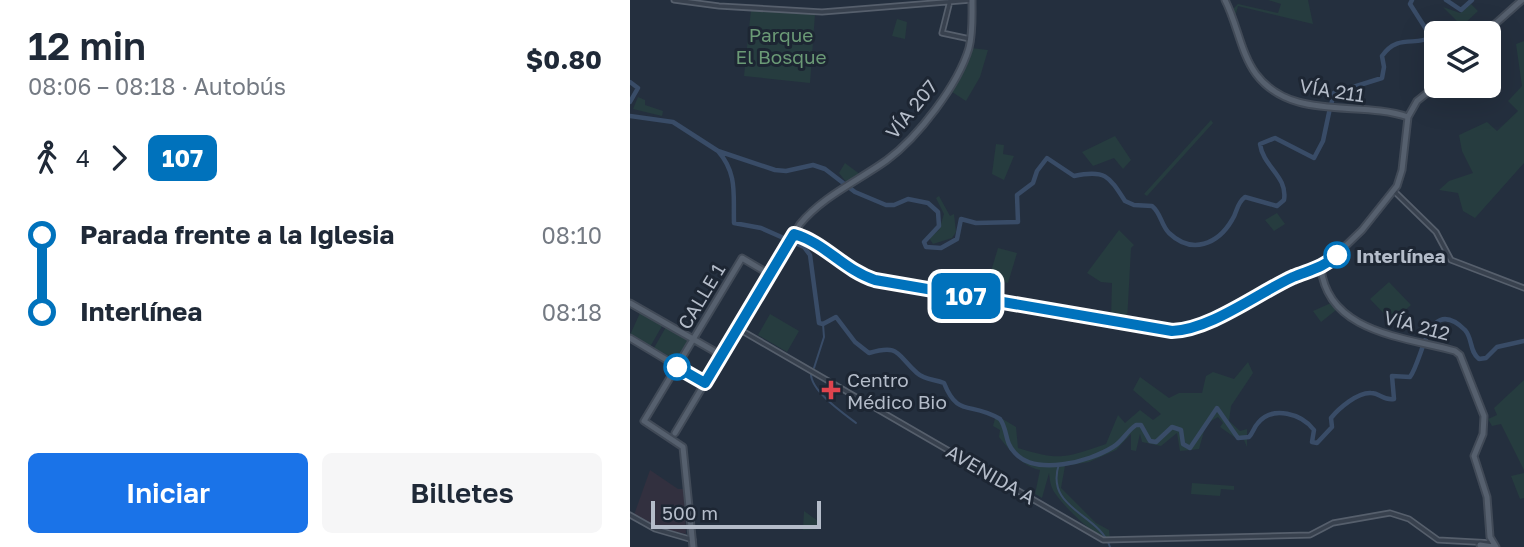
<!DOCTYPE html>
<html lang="es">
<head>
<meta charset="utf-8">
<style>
	:root { --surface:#fff; --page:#f6f6f7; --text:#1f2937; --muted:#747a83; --accent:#1a73e8 }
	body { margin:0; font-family:"Golos Text",sans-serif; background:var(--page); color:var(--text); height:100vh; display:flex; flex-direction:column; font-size:26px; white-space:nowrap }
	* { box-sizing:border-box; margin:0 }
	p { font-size:23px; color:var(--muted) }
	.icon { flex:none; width:38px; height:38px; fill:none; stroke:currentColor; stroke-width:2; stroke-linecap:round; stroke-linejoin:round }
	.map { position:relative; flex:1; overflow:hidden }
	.panel { display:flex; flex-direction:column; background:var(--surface); width:630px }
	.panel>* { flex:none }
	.badge { padding:0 14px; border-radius:10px; font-size:24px; line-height:46px }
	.buttons { position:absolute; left:794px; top:21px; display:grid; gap:14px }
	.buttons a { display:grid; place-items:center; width:77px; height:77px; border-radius:10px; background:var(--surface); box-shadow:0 7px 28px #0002; font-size:35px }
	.scale { position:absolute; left:21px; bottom:18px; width:170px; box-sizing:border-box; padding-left:7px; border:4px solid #b4bcc9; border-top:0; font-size:19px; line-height:24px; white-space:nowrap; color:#b4bcc9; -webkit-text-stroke:5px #1d2633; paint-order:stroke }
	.map>.badge { position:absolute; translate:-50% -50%; box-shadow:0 0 0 4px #fff }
	.legs { display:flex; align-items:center; gap:10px; height:77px; padding:0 28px; font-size:23px }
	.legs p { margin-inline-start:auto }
	.headline { display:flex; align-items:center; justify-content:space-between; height:119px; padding:0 28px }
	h1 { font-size:38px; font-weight:600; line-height:52px }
	.cta { display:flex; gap:14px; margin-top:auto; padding:14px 28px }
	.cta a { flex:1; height:80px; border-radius:10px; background:var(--accent); color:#fff; font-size:28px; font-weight:600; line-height:80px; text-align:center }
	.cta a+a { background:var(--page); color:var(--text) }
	ul { padding:0 28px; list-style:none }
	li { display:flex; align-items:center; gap:24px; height:77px; font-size:26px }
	li i { display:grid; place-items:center; width:10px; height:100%; margin:0 9px; background:currentColor }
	li i::after { content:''; width:18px; height:18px; margin:-9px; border:5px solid; border-radius:50%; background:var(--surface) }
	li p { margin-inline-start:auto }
	li:first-child i { background:linear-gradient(#0000 50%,currentColor 0) }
	li:last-child i { background:linear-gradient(currentColor 50%,#0000 0) }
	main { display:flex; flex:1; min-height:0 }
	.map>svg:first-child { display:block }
	.medical { fill:#32303f }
	.green { fill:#263c3f }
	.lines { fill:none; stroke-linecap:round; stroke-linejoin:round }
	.stream { stroke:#394c67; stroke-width:2 }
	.river { stroke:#394c67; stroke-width:4.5 }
	.minor-casing { stroke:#565f6c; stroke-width:7 }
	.major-casing { stroke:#414a57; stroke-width:9 }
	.minor { stroke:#38414e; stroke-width:3.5 }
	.major { stroke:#56606e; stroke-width:5 }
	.line-1-casing { stroke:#fff; stroke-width:16 }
	.line-1 { stroke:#0072bc; stroke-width:10 }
	.stop-1-dot { fill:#fff; stroke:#0072bc; stroke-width:3.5 }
	.health-dot { fill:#e0444e; stroke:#1d2633; stroke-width:2.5 }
	.labels { text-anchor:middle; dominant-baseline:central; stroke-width:6; stroke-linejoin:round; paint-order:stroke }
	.park-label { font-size:19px; fill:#6b9a76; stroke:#1d2633 }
	.street-label { font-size:19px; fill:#b4bcc9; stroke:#1d2633 }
	.stop-label { font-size:19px; font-weight:bold; fill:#b4bcc9; stroke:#1d2633; text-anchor:start }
	.poi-label { font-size:19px; fill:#b4bcc9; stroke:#1d2633; text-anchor:start }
</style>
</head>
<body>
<main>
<section class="panel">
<div class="headline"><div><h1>12 min</h1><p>08:06 – 08:18 · Autobús</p></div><b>$0.80</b></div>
<div class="legs"><svg class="icon" aria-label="walk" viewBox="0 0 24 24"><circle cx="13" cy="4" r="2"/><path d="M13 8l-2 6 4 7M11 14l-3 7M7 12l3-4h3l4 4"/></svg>4<svg class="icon" aria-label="forward" viewBox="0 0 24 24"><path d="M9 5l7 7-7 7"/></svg><b class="badge" style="background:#0072bc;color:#fff">107</b></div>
<ul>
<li><i style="color:#0072bc"></i><b>Parada frente a la Iglesia</b><p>08:10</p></li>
<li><i style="color:#0072bc"></i><b>Interlínea</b><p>08:18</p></li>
</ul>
<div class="cta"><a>Iniciar</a><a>Billetes</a></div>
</section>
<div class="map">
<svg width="894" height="547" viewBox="0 0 894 547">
	<rect width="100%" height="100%" fill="#242f3e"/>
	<!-- medical -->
	<path class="medical" d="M20 470 48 489H54L56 534 28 528 4 515Z"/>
	<!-- green -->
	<path class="green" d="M638 0H678L683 24 608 6 605 17 602 10 608 4 648 13 651 4Z
		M841 4 848 11 832 26 813 7 830 13Z
		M121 10 185 14 180 83 114 76Z
		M267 19 277 22 275 39 262 36Z
		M894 41V163L845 218 833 211 828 193 809 190 819 181 843 173 832 151 829 135 857 122 867 131 888 111 878 101 892 86 886 44Z
		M341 48 358 50 350 77 336 101 319 90Z
		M8 97 15 100V105L33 111 32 116 3 109Z
		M581 120 583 123 517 196 514 194Z
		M485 136 501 160 493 169 484 158 463 166 452 152Z
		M366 144 374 145 373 154 384 156 374 180 362 174Z
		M215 163 231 175 217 183 209 173Z
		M309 196 320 216 324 214 326 232 322 238 303 244 299 238 309 230 314 214 306 198Z
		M647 213 655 224 644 231 635 220Z
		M489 230 504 245 501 248 497 322 481 318 482 283 471 282 457 273Z
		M368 248 387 253 378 283 359 278Z
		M759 282 781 305 762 322 740 299Z
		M701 303 706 310 691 322 683 311Z
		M10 313 32 326 20 347 0 335Z
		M140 314 169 331 157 352 128 335Z
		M36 327 60 340 48 361 24 348Z
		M618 362 623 373 601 406 599 421 610 431 617 429V447L614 440 607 439 590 427 593 423 588 417 576 424 569 449 550 451 547 433 531 446 512 442 510 434 506 451 501 450V434L486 450 459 462 435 466 431 488 466 523 479 530 480 539C467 540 429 502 423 490 420 484 420 479 419 473L412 498 405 494 410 470C392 466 380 451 369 437L370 430 363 426 366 415 386 427 388 448C430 461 435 458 476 444L488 415 495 423 510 410 523 420 531 414 503 390 510 377 539 398 549 393H572L576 376 583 372 604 379Z
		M894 380V470L871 424 862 426 858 419 867 415 864 408Z
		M894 473V498L890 499 881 476Z
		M562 483 604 486V490L591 489 590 496 561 494Z
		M174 511 188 521V529L173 530Z"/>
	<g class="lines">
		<!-- stream -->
		<path class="stream" d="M184 368 194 337 193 324
			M181 374C181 391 213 413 226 423
			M429 464C414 509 470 514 480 547"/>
		<!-- river -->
		<path class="river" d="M816 0 831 10 842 0
			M0 82 8 88 0 102
			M701 105 704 93 752 78 754 67 752 56C768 33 786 47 801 37L780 4 782 0
			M0 116 43 122 88 151 145 170 156 171 183 165 195 169 225 192 256 205H264L278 199 298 203 308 212 309 226 294 242 296 247 311 248 327 239 331 219 346 223 388 222 387 195 403 183 407 171 417 158 444 176C475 169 479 176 495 201L504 205 522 206C531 213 531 225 539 233 562 255 588 244 602 220 608 211 606 204 615 197L647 206 654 200C658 176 633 167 630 144L645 138 684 158 693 141 700 108
			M88 151C108 174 103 195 104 223L131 228 174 247 180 255 189 323 193 324 206 317 225 342 239 353C270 344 266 354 287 373 295 380 304 379 314 383 328 418 340 401 370 419 378 430 374 442 385 453 406 476 459 462 483 447 492 442 497 431 506 425H511L520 441 526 442 542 427 551 430 553 444 560 448 587 408 608 438 619 437C623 433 624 427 628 423 643 405 672 414 684 430L682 442 687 443 702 427 701 418C709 408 728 392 741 393 750 393 754 401 764 399L762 376 780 377C794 357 798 294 835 330 843 339 839 351 849 359L856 358 867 347 894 341"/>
		<defs>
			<path id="minor" d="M44 0 89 6 192 12 341 0
				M320 1 312 33 340 39
				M764 191 806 232 821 260 894 288
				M107 328 473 540 680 535 703 523 760 513 779 519 808 540 863 543
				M0 515 25 529 63 540"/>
			<path id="major" d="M595 0C607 23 611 54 626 74 662 122 730 100 778 117
				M855 33 892 0
				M164 234C195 243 214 270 245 280L518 329 542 331 567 327 701 260 732 230 767 186 772 170 778 117 787 101 807 85
				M691 268C698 333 775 337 825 351L830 355 854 416 853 434 844 456 857 497 860 537 866 547
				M0 303 91 355
				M0 338 75 383
				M45 433 170 224C193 196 228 181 257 160 288 137 328 85 339 48 343 32 342 16 342 0
				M850 545 863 547
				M63 547 53 447 14 421 112 258 139 274"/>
		</defs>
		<!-- minor casing -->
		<use href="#minor" class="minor-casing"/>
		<!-- major casing -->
		<use href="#major" class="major-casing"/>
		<!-- minor -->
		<use href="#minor" class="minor"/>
		<!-- major -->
		<use href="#major" class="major"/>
	</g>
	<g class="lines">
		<defs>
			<path id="line-1" d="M47 367 75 383 164 234C195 243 214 270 245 280L542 331C580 330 628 293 663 277 680 270 693 268 707 255"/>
		</defs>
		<!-- line-1 casing -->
		<use href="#line-1" class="line-1-casing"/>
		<!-- line-1 -->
		<use href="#line-1" class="line-1"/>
	</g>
	<!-- markers -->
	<g class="stop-1-dot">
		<circle cx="707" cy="255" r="12"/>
		<circle cx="47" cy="367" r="12"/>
	</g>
	<path class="health-dot" d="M197.5 379.5h7v7h7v7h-7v7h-7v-7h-7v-7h7z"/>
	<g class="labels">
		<!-- park labels -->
		<g class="park-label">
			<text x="151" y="34">Parque<tspan x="151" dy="22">El Bosque</tspan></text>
		</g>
		<!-- street labels -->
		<g class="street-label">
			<text transform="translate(702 90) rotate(9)">VÍA 211</text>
			<text transform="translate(281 109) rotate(-51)">VÍA 207</text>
			<text transform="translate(71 296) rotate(-59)">CALLE 1</text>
			<text transform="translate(787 325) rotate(15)">VÍA 212</text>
			<text transform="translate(361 474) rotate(30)">AVENIDA A</text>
		</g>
		<!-- stop labels -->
		<g class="stop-label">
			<text x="726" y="255">Interlínea</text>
		</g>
		<!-- poi labels -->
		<g class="poi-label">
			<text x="217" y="379">Centro<tspan x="217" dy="22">Médico Bio</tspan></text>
		</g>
	</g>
</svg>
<div class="buttons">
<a><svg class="icon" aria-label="layers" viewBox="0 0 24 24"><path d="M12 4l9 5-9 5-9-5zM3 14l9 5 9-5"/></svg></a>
</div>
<div class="scale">500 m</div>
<b class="badge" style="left:336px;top:296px;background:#0072bc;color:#fff">107</b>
</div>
</main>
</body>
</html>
